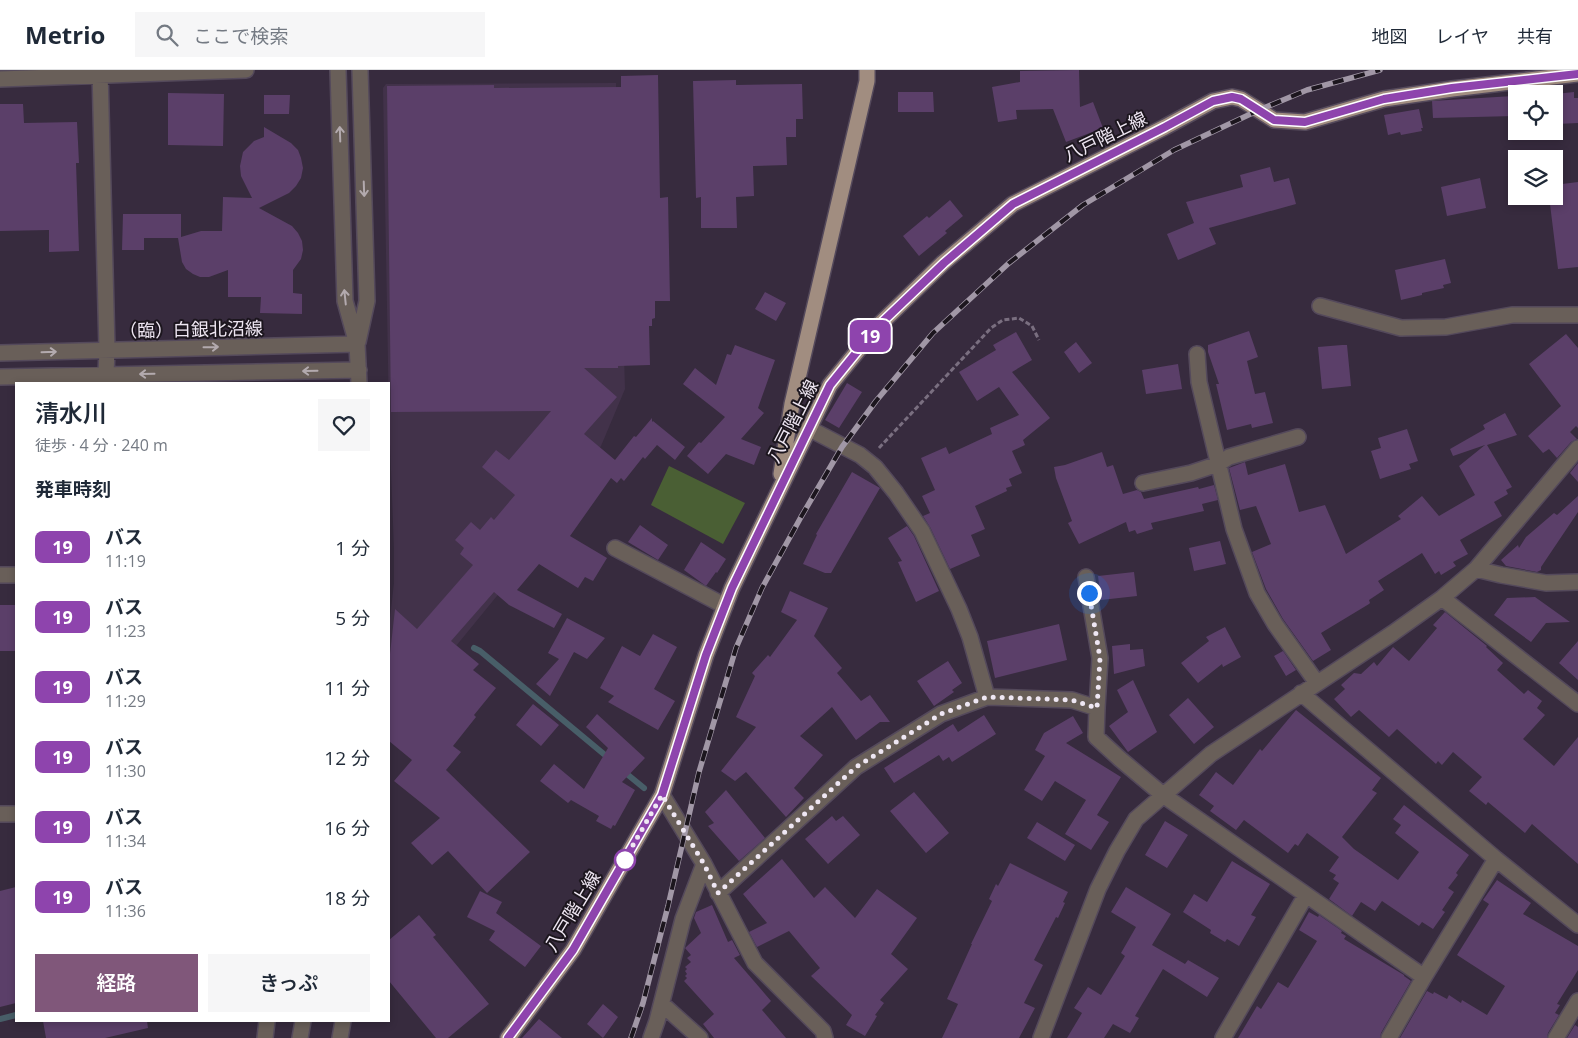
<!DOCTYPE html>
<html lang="ja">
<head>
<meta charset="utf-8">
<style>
	:root { --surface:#fff; --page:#f6f6f7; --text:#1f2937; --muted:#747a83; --line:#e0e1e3; --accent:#80577a }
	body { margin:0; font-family:"Open Sans","Noto Sans JP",sans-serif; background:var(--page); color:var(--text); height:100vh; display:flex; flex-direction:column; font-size:19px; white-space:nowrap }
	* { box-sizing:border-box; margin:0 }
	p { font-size:16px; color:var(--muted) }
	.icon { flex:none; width:28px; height:28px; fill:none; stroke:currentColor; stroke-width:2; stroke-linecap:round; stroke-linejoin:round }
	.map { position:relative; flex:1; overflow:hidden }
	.details { position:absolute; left:15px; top:312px; width:375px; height:640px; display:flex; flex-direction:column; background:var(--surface); border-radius:0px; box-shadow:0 2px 8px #0003 }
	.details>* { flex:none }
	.badge { padding:0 10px; border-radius:8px; font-size:18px; line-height:32px }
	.buttons { position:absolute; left:1508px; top:15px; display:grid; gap:10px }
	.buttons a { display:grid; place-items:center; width:55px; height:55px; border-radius:0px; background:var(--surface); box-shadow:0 2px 8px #0003; font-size:25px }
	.you { position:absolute; width:25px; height:25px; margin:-12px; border:4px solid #fff; border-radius:50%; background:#1a73e8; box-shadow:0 0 0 8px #1a73e833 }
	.map>.badge { position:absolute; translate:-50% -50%; box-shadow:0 0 0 2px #fff }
	h2 { padding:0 20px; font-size:19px; line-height:45px }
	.round { display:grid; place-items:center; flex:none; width:52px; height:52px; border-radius:0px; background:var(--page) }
	.head { display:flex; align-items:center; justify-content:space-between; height:85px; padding:0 20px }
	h1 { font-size:24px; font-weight:600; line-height:38px }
	.cta { display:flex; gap:10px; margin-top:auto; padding:10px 20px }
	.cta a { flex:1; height:58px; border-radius:0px; background:var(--accent); color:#fff; font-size:20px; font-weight:600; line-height:58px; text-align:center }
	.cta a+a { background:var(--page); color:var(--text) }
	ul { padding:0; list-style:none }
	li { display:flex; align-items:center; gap:15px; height:70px; padding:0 20px }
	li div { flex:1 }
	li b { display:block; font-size:19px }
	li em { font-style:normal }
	li .badge { min-width:55px; font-weight:700; text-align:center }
	header { display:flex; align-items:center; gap:30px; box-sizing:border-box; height:70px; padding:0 25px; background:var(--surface); border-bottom:1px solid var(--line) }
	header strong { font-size:24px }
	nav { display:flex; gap:28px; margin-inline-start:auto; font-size:18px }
	.search { width:350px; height:45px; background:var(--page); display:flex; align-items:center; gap:12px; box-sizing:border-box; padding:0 18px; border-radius:0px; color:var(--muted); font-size:19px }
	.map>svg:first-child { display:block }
	.built { fill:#42324a }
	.green { fill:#4a5f34 }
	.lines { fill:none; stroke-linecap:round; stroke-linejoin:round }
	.stream { stroke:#485e68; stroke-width:6 }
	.building { fill:#5b3f69 }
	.minor-casing { stroke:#54495b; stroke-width:18 }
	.major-casing { stroke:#54495b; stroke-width:18 }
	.path { stroke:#7a6f80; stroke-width:3; stroke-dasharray:5 2.5; stroke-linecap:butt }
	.minor { stroke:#695f59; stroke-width:15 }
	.major { stroke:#a18d80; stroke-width:15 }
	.rail-casing { stroke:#a197a6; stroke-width:5.5 }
	.rail { stroke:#1c161e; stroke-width:4; stroke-dasharray:11; stroke-linecap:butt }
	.oneway { stroke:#b3aaae }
	.line-casing { stroke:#fff; stroke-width:11 }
	.line { stroke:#8e44ad; stroke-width:8 }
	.walk { stroke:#efe7f3; stroke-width:5; stroke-dasharray:0 9 }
	.stop-dot { fill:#fff; stroke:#8e44ad; stroke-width:2.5 }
	.labels { text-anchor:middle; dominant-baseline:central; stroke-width:4; stroke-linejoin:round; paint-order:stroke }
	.street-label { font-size:18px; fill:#efe7f3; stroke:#1c161e }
</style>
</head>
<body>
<header>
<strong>Metrio</strong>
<div class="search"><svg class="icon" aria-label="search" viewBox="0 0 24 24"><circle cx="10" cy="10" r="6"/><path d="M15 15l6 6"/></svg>ここで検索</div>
<nav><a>地図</a><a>レイヤ</a><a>共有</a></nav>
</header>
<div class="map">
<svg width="1578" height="968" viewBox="0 0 1578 968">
	<rect width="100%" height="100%" fill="#372b3e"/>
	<!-- built -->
	<path class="built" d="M616 13 625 319 601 376 576 407 587 416 389 658V557L394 513V479L389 348 383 18 386 14Z"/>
	<!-- green -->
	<path class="green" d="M669 396 745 433 723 474 651 435Z"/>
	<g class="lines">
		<!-- stream -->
		<path class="stream" d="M474 578 480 581 611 690
			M622 700 644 718
			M0 949 16 945"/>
	</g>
	<!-- building -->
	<path class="building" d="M1079 0 1080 37 1093 32 1103 58 1066 72 1053 39 1016 40 1017 49 998 52 992 17 1020 12V1Z
		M658 5 660 128 668 127 670 231H655V248L652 249V256H649L650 295 618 296V298H584L617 327 584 364 615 390 634 366 636 367 652 348V352L653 351 685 377 675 390 657 375 645 389 643 387 624 411 621 408 617 413 611 408 570 466 607 488 593 511 585 507 578 518 539 494 517 520 562 544 554 558 509 535 494 522 451 571 479 594 473 600 496 618 474 645 476 647 453 676 461 682 446 700 530 782 487 823 448 781 432 795 411 773 440 748 394 711 412 690 389 671V593L395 539 417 559 473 495 460 484 464 478 455 470 471 452 480 460 491 447 494 450 515 425 482 397 496 380 509 390 551 341 391 342 387 16 494 15V18L621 17V6Z
		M736 10V15L802 14 803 49H796V67H786L787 95 753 96 754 126 736 127 737 158H701V127L696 128 693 11Z
		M898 22H933L934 42H898Z
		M1574 22V28H1578V53L1557 54 1555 24Z
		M168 23 224 24 223 76 168 75Z
		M264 25H290L289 44H264Z
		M1513 26 1515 46 1433 48 1432 31Z
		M0 34H23L24 53 77 52 79 93H76L79 181 49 182V160L0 161Z
		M1419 39 1423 58H1421L1422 61 1401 65 1400 62 1388 65 1384 45Z
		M264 57 291 73 298 80 301 88 303 98 301 108 296 116 289 123 259 138 292 156 298 163 302 171 303 180 301 189 293 200V223L302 224V244L260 243 261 227H228V200L209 207H200L193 204 186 199 182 192 178 168H144V180H122L123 144H181V167L201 161H222L223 127 252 128 241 106 240 96 243 82 254 71 264 67Z
		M1270 97 1274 112 1289 108 1296 134 1209 158 1216 174 1178 190 1167 164 1194 153 1186 132 1243 117 1240 105Z
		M1480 108 1486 138 1447 146 1441 117Z
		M1578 112V197L1558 199 1549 126H1554V115Z
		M950 130 963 146 945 161 947 163 919 186 903 166 927 146 929 148Z
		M1445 189 1451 213 1443 215 1444 218 1422 223V225L1401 230 1395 200Z
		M765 222 786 233 776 251 755 239Z
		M1249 261 1258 287 1247 291 1255 324 1265 322 1273 353 1252 358 1251 354 1227 360 1216 314H1219L1208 282V275Z
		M1016 262 1032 290 1012 302 1050 348 1023 370 1025 375 1012 381 1022 403 1009 409 1012 416 1006 418 1007 421 975 436 985 459 971 465 980 486 950 499 930 457 923 446 930 443 922 426 935 420 921 388 946 377 949 384 992 364 990 358 1019 345 999 317 977 331 959 302 996 280 993 275Z
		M1566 264 1578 278V358L1576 356 1570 362 1577 369 1571 372 1557 388 1549 379 1543 383 1528 366 1561 336 1529 294Z
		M1076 272 1092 293 1079 303 1064 282Z
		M735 275 775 290 758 338 764 343 741 369 761 377 754 395 726 384 708 404 687 386 699 372 701 373 725 347 683 314 695 298 716 315 727 284 731 285Z
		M1342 275H1347L1351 316 1322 319 1318 277Z
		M1178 294 1182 319 1146 324 1142 300Z
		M847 313 862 322 839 358 825 350Z
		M1505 343 1517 365 1487 375 1512 417 1506 420 1508 424 1494 432 1502 446 1460 470 1468 484 1453 492 1456 496 1441 505 1439 501 1435 504 1422 483 1378 511 1384 520 1369 530 1370 533 1369 534 1321 563 1331 580 1313 591 1283 549 1266 519 1252 482 1271 474 1256 436 1240 440 1229 398 1245 392 1248 405 1285 394 1299 442 1325 435 1346 484 1401 449 1398 446 1422 426 1439 446 1475 425 1459 396 1485 375 1453 386 1450 379 1485 359 1483 355Z
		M1407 359 1418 391 1409 394 1411 399 1380 409 1371 381 1381 378 1378 368Z
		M1102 382 1107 397 1113 395 1123 424 1137 420 1141 422 1144 429 1198 417 1199 419 1214 415 1218 430 1202 434 1204 441 1151 453 1153 459 1137 464 1135 460 1129 462 1126 452 1079 474 1068 453 1072 451 1056 408 1054 397 1065 395Z
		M1578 393V412L1570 403Z
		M852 402 880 418 831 503H825L803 494 817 465 816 464Z
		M1578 426V442L1541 497V500L1537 502 1506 496 1501 490 1518 475 1519 478 1526 467 1554 443 1557 445Z
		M640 455 668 475 658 490 628 472Z
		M907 456 914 466 939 521 916 532 898 492 902 491 888 468Z
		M1220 471 1226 494 1194 501 1189 478Z
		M701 472 726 489 717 503 716 502 706 516 684 500Z
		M1134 502 1137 526 1101 530 1098 506Z
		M790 521 828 538 814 566 842 598 837 603 861 631 870 625 890 652H880L856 670 832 637 800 666 823 685 794 718 804 728 786 747 746 702 735 711 721 701 756 657 736 647 755 606 752 603 768 585 770 587 797 550 781 542Z
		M1535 527 1570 552 1546 553 1531 572 1494 545 1507 528Z
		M0 535H16V581H0Z
		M1445 542 1487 576 1486 577 1503 593 1497 600 1524 624 1528 620 1542 631 1537 638 1545 645 1523 669 1554 696 1578 667V794L1532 754 1525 763 1488 732 1486 735 1469 721 1482 707 1453 682 1442 695 1438 691 1436 694 1397 659 1389 667 1359 640 1351 647 1334 629 1345 619 1341 615 1354 603 1361 604 1374 592 1377 596 1393 577 1409 591 1437 558 1433 555Z
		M567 548 605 568 587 589 574 582 550 626 536 614 559 589 548 583Z
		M1059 554 1067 590 995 608 987 571Z
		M1225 557 1241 587 1223 597 1222 594 1198 613 1181 593 1209 571 1206 567Z
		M653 564 677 577 654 619 675 631 658 660 608 632 614 626 600 618 622 576 640 586Z
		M1578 571V610L1559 593Z
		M1130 574V580L1143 579 1145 596 1114 604 1112 576Z
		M1283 581 1296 600 1286 606 1274 586Z
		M948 591 962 613 952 620 954 622 934 636 917 611Z
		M1133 610 1157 662 1128 682 1109 656 1128 642 1117 620Z
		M1188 628 1214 657 1194 674 1169 645Z
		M533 634 559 655 541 676 516 655Z
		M1296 640 1381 708 1372 720 1377 723 1342 767 1354 779 1398 810 1419 782 1395 763 1401 755 1393 749 1404 735 1469 785 1456 803 1458 805 1448 818 1454 822 1442 840 1445 842 1433 859 1422 852 1419 856 1382 831 1375 841 1361 832 1352 846 1329 829 1339 813 1333 809 1336 805 1329 801 1339 787 1307 763 1298 776 1295 774 1288 783 1244 750 1236 760 1210 741 1214 736 1199 725 1216 702 1233 715 1260 679 1262 681Z
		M597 644 645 688 622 712 635 720 615 756 613 755 611 759 596 751 599 746 571 730 568 733 540 711 554 694 584 719 608 678 586 657Z
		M984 645 996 664 952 692 949 687 943 691 939 685 894 713 884 698 953 654 958 662Z
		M1073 646 1083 663 1066 673 1121 707 1097 745 1109 752 1091 780 1065 764 1086 730 1055 711 1042 731 1024 720 1045 686 1035 680 1044 663Z
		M726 720 765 768 739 791 708 756 714 753 705 742Z
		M914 722 949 763 926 783 890 741Z
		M832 746 836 751 843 746 860 765 828 794 805 769Z
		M1165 751 1188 765 1167 798 1145 785Z
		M1037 752 1075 775 1065 791 1027 768Z
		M782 789 814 828 825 817 855 848 877 819 917 848 891 884 908 899 880 930 884 933 875 945 877 946 865 966 846 955 852 945 811 906 820 898 789 861 757 877 749 862 767 853 743 824Z
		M1232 791 1270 814 1251 845 1256 847 1239 876 1227 869 1225 872 1210 863 1211 860 1183 842 1194 824 1207 832Z
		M1010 793 1068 822 1063 832 1065 833 1058 848 1056 847 1034 890 1043 895 1024 933 1035 938 1019 968H942L958 934 947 929 972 874H971L992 831 989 829 996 814 998 816Z
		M1497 810 1531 833 1523 844 1578 876V900L1557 934 1560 935 1555 943 1559 945 1548 963 1547 968H1400L1427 921 1433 924 1434 922 1447 929 1449 925 1461 933 1462 930 1487 945 1505 916 1457 885 1489 834 1483 830Z
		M16 817V933L0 937V821Z
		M1126 817 1171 844 1152 875 1185 894 1188 890 1219 908 1207 927 1163 899 1135 946 1139 948 1130 963 1113 954 1104 968H1067L1082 943 1074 938 1088 917 1101 925 1125 886 1121 883 1136 857 1111 842Z
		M480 821 502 832 496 843 541 876 525 897 489 870 495 861 467 847Z
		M712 835 728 872 732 870 740 885 734 888 771 931 762 940 786 968H714L703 954 714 944 684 911 687 908 685 906 687 904 685 901 687 899 685 897 691 892 687 888 691 885 685 878 701 863 694 848 696 842Z
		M1309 842 1318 847 1319 845 1342 861 1341 863 1346 866 1344 869 1404 905V906L1411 911 1381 963 1380 968H1238L1257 936 1261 939 1278 912 1288 918 1317 871 1299 860Z
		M419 845 436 865 433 867 489 934 448 968H436L389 911V870Z
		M603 934 618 947 603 968 587 954Z
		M539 949 562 968H522Z
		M43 951H147L148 958 105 968H46Z
		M1575 955 1578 957V968H1567Z"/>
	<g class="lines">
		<defs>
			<path id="minor" d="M100 0 107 280 106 304
				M338 0 345 231 357 274 359 314
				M0 9 246 0
				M1320 236 1401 258 1446 257 1512 245H1578
				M358 272 367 231 360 0
				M0 283 357 274
				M1197 284 1199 312 1234 459 1257 523 1275 554 1317 613
				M0 307 359 300
				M808 358 860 385 875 397 896 423 922 461 959 539 970 567 987 627
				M1143 413 1191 403 1218 394 1229 387 1298 367
				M615 478 725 536
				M1476 499 1501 505 1546 513 1578 512
				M0 505H16
				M1086 507 1100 588 1097 638
				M1442 528 1578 634
				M1301 623 1496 789 1578 855
				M662 725 704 794 755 893 823 961 825 968
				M0 744H16
				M718 823 856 697 941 644 987 627 1072 630 1097 638 1096 667 1120 689 1163 725 1424 907
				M662 934 700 968
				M265 968 267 951
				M300 968 303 951
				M340 968 343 951
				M651 968 657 951 683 849 704 794
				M1041 968 1098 819 1117 781 1136 749 1211 684 1393 563 1442 528 1476 499 1578 378
				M1223 968 1306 825
				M1389 968 1424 907 1496 789
				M1556 968 1578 931"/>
			<path id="major" d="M781 404 792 334 867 11V0
				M508 968 573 880 662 725 706 585 732 518 830 315 877 257 943 193 1013 134 1165 57 1213 31 1232 27 1241 29 1274 50 1305 52 1384 29 1452 19 1578 4"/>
		</defs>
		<!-- minor casing -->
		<use href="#minor" class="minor-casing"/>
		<!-- major casing -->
		<use href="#major" class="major-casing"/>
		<!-- path -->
		<path class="path" d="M879 378 991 258 1003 250 1019 248 1032 256 1039 270"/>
		<!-- minor -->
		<use href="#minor" class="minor"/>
		<!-- major -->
		<use href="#major" class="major"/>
		<defs>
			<path id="rail" d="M631 968 643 933 668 836 699 702 736 578 762 518 801 447 842 377 876 331 933 263 1009 193 1083 135 1174 80 1259 40 1307 20 1380 0"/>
		</defs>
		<!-- rail casing -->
		<use href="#rail" class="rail-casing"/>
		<!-- rail -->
		<use href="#rail" class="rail"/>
	</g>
	<!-- one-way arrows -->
	<defs><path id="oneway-shaft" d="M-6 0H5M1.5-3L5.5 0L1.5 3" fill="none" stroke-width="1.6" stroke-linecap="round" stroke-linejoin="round" transform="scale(1.25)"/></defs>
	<g class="oneway">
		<use href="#oneway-shaft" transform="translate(340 64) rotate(-92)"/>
		<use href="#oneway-shaft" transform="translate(364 119) rotate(88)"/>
		<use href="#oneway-shaft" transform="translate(345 227) rotate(-96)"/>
		<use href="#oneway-shaft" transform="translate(211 277) rotate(-1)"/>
		<use href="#oneway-shaft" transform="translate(49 282) rotate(-2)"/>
		<use href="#oneway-shaft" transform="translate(310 301) rotate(179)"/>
		<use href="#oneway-shaft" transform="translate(147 304) rotate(179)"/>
	</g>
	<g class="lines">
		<defs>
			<path id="line" d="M508 968 573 880 662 725 706 585 732 518 830 315 877 257 944 193 1013 134 1165 57 1213 31 1232 27 1241 29 1274 50 1305 52 1384 29 1452 18 1578 4"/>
		</defs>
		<!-- line casing -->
		<use href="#line" class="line-casing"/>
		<!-- line -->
		<use href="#line" class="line"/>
		<!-- walk -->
		<path class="walk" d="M625 790 622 794 662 725 704 794 718 823 856 697 941 644 987 627 1072 630 1097 638 1100 588 1089 523"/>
	</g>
	<!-- markers -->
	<circle class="stop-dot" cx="625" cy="790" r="10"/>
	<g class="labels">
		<!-- street labels -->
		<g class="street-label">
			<text transform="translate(1105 66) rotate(-26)">八戸階上線</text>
			<text transform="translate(191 259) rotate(-1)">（臨）白銀北沼線</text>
			<text transform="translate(792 351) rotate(-63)">八戸階上線</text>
			<text transform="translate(572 841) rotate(-59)">八戸階上線</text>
		</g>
	</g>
</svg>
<div class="buttons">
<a><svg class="icon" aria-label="locate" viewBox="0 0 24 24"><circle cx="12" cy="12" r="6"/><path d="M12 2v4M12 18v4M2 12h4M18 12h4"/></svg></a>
<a><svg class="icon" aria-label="layers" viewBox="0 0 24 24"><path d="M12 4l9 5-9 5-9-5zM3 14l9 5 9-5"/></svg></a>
</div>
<div class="you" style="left:1089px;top:523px"></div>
<b class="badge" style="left:870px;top:266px;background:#8e44ad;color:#fff">19</b>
<section class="details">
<div class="head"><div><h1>清水川</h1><p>徒歩 · 4 分 · 240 m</p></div><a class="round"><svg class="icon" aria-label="heart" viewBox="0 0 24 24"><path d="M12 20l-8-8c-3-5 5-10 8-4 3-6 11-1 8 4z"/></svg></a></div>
<h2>発車時刻</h2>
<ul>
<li><span class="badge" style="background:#8e44ad;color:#fff">19</span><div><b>バス</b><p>11:19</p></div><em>1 分</em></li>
<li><span class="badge" style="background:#8e44ad;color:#fff">19</span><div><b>バス</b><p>11:23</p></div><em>5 分</em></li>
<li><span class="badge" style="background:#8e44ad;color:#fff">19</span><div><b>バス</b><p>11:29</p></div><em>11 分</em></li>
<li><span class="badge" style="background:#8e44ad;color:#fff">19</span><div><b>バス</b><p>11:30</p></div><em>12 分</em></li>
<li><span class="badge" style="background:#8e44ad;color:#fff">19</span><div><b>バス</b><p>11:34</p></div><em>16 分</em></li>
<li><span class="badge" style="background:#8e44ad;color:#fff">19</span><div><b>バス</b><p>11:36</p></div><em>18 分</em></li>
</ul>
<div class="cta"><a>経路</a><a>きっぷ</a></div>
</section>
</div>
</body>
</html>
